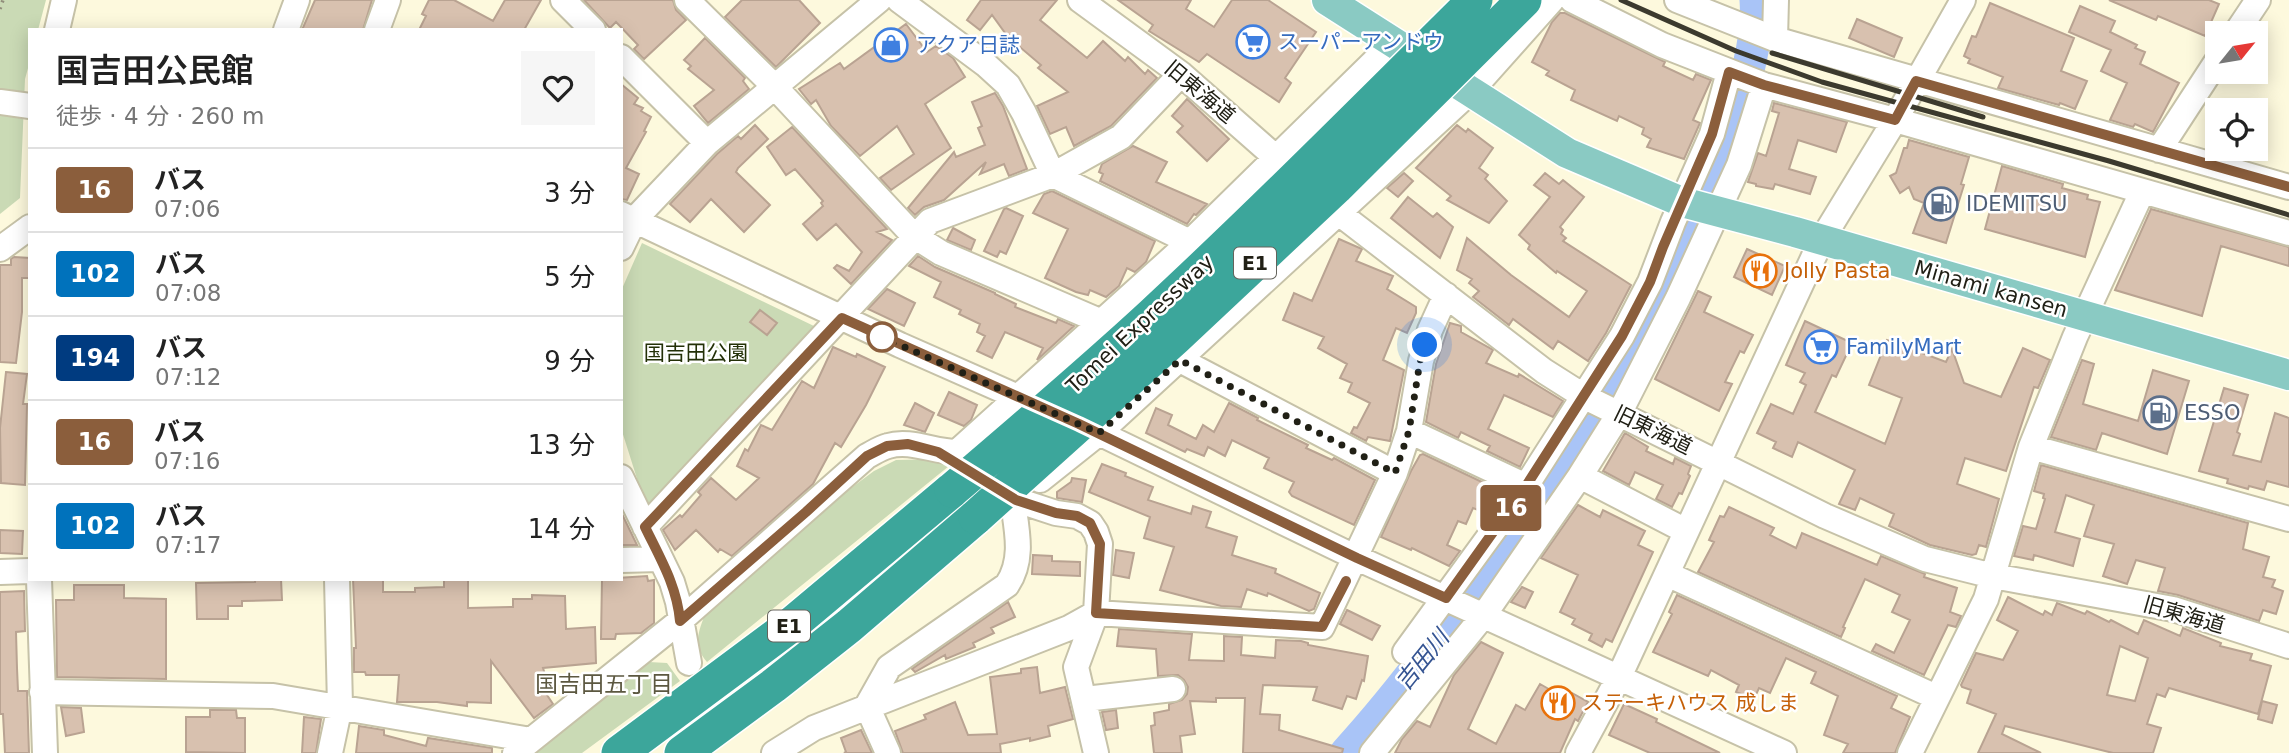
<!DOCTYPE html>
<html lang="ja">
<head>
<meta charset="utf-8">
<style>
	:root { --surface:#fff; --page:#f6f6f6; --text:#222; --muted:#767676; --line:#e0e0e0 }
	body { margin:0; font-family:"DejaVu Sans","Noto Sans JP",sans-serif; background:var(--page); color:var(--text); height:100vh; display:flex; flex-direction:column; font-size:26px; white-space:nowrap }
	* { box-sizing:border-box; margin:0 }
	p { font-size:23px; color:var(--muted) }
	.icon { flex:none; width:38px; height:38px; fill:none; stroke:currentColor; stroke-width:2; stroke-linecap:round; stroke-linejoin:round }
	.map { position:relative; flex:1; overflow:hidden }
	.side { position:absolute; left:28px; top:28px; width:595px; height:553px; display:flex; flex-direction:column; background:var(--surface); border-radius:0px; box-shadow:0 4px 18px #0003 }
	.side>* { flex:none }
	.badge { padding:0 14px; border-radius:5px; font-size:24px; line-height:46px }
	.needle { width:46px; rotate:60deg }
	.controls { position:absolute; left:2205px; top:21px; display:grid; gap:14px }
	.controls a { display:grid; place-items:center; width:63px; height:63px; border-radius:0px; background:var(--surface); box-shadow:0 4px 18px #0003; font-size:35px }
	.you { position:absolute; width:35px; height:35px; margin:-18px; border:5px solid #fff; border-radius:50%; background:#1a73e8; box-shadow:0 0 0 10px #1a73e833 }
	.map>.badge { position:absolute; translate:-50% -50%; box-shadow:0 0 0 4px #fff }
	.round { display:grid; place-items:center; flex:none; width:74px; height:74px; border-radius:0px; background:var(--page) }
	.head { display:flex; align-items:center; justify-content:space-between; height:119px; padding:0 28px }
	h1 { font-size:33px; font-weight:600; line-height:52px }
	ul { padding:0; list-style:none }
	li { display:flex; align-items:center; gap:21px; height:84px; padding:0 28px; border-top:2px solid var(--line) }
	li div { flex:1 }
	li b { display:block; font-size:26px }
	li em { font-style:normal }
	li .badge { min-width:77px; font-weight:700; text-align:center }
	.map>svg:first-child { display:block }
	.green { fill:#cadab5 }
	.lines { fill:none; stroke-linecap:round; stroke-linejoin:round }
	.river { stroke:#a9c4f7; stroke-width:33 }
	.building { fill:#d8c1af; stroke:#b9a392; stroke-width:2; fill-rule:evenodd }
	.minor-casing { stroke:#c6c2a8; stroke-width:28 }
	.major-casing { stroke:#fff; stroke-width:33 }
	.highway-casing { stroke:#fff; stroke-width:38 }
	.path { stroke:#918e7b; stroke-width:3.5; stroke-dasharray:2 5; stroke-linecap:butt }
	.minor { stroke:#fff; stroke-width:24 }
	.major { stroke:#8acac3; stroke-width:30 }
	.highway { stroke:#3ca69b; stroke-width:35 }
	.rail { stroke:#3c3a2e; stroke-width:5 }
	.highway-bridge-casing { stroke:#fff; stroke-width:38; stroke-linecap:butt }
	.highway-bridge { stroke:#3ca69b; stroke-width:35 }
	.line-casing { stroke:#fff; stroke-width:16 }
	.line { stroke:#8b5e3c; stroke-width:10 }
	.walk { stroke:#212016; stroke-width:7; stroke-dasharray:0 12.6 }
	.stop-dot { fill:#fff; stroke:#8b5e3c; stroke-width:3.5 }
	.labels { text-anchor:middle; dominant-baseline:central; stroke-width:5; stroke-linejoin:round; paint-order:stroke }
	.shield { fill:#fff; stroke:#64635c; stroke-width:2 }
	.shield-label { font-size:19px; font-weight:bold; fill:#212016 }
	.shop-label { font-size:21px; fill:#366cbe; stroke:#fff; text-anchor:start }
	.street-label { font-size:21px; fill:#212016; stroke:#fff }
	.service-label { font-size:21px; fill:#4e5e75; stroke:#fff; text-anchor:start }
	.food-label { font-size:21px; fill:#c56008; stroke:#fff; text-anchor:start }
	.park-label { font-size:21px; fill:#233007; stroke:#fff }
	.water-label { font-size:23px; font-style:italic; fill:#355492; stroke:#fff }
	.neighbourhood-label { font-size:23px; fill:#5c5841; stroke:#fff }
</style>
</head>
<body>
<div class="map">
<svg width="2289" height="753" viewBox="0 0 2289 753">
	<rect width="100%" height="100%" fill="#fdf9dd"/>
	<!-- green -->
	<path class="green" d="M0 0H46L38 30H30V61L25 79 20 198 0 214Z
		M642 243 816 327 651 508 639 485 621 428V291Z
		M942 459 949 466 707 662C694 647 697 635 704 617L843 494 874 471 896 460Z
		M649 662 667 663 680 681 582 753H531L635 667Z"/>
	<g class="lines">
		<!-- river -->
		<path class="river" d="M1346 753C1408 685 1461 610 1514 534 1576 445 1636 357 1683 259 1704 217 1718 169 1732 124 1744 87 1759 39 1756 0"/>
	</g>
	<!-- building -->
	<path class="building" d="M315 0H372L363 30H302Z
		M429 0H454L493 21 505 0H541L524 30H419L426 16 422 14Z
		M584 0H673L676 10 686 20 644 59 634 49 638 45 616 22 610 28Z
		M742 0H799L820 23 776 67 725 17Z
		M981 0H1057L1040 20 1087 58 1103 41 1125 61 1128 57 1145 74 1148 70 1157 78 1111 126 1074 146 1066 127 1050 134 1037 106 1068 92 1038 68 1041 65 1008 37 992 15 980 30 967 20Z
		M1118 0H1191L1186 9 1214 27 1232 0H1268L1316 32 1285 78 1291 83 1279 102 1207 54 1199 62 1149 31 1153 25Z
		M2109 0H2209L2219 4 2205 36 2158 16 2156 20Z
		M1990 3 2074 38 2061 71 2087 81 2075 109 2060 103 2059 105 1998 88 2003 77 1968 63 1970 59 1964 56 1972 36 1976 37Z
		M2080 6 2115 21 2110 32 2137 45 2135 48 2145 52 2140 64 2179 83 2153 132 2135 124 2133 127 2110 120 2127 83 2101 71 2111 50 2069 32Z
		M1560 13H1565L1665 62 1663 66 1693 80 1696 74 1711 80 1693 120 1700 123 1684 159 1647 147 1651 139 1642 134 1644 128 1619 116 1617 121 1571 100 1575 90 1546 75 1549 71 1532 62 1552 22Z
		M1857 19 1902 38 1894 57 1849 38Z
		M906 24 927 52 936 46 953 58 965 77 925 104 951 148 891 190 880 178 914 154 897 126 860 156 831 126 816 100 811 104 799 89 840 63 844 69Z
		M705 38 745 78 743 81 749 89 708 123 694 106 714 90 688 69 691 66 684 60Z
		M621 84 638 98 634 104 643 108 641 111 651 117 644 131 646 132 626 168 639 174 627 200 621 199Z
		M995 93 1003 106 1027 169 1009 176 1004 164 980 174 986 162 944 200 924 207 915 215 908 208 954 152 956 157 985 145 978 128 982 126 972 102Z
		M1187 99 1229 139 1207 161 1177 132 1183 126 1172 116Z
		M1774 103 1847 122 1836 152 1798 140 1789 169 1816 177 1810 194 1775 184 1773 189 1756 186V184L1748 182 1758 153 1766 156 1779 113 1772 111Z
		M755 125 768 139 738 168 736 172 770 205 744 232 711 199 690 222 670 204 717 154 738 136 741 139Z
		M1457 125 1466 132 1468 129 1493 148 1479 168 1488 175 1485 179 1507 201 1489 223 1447 200 1451 196 1416 168Z
		M792 127 887 229 877 232 892 240 851 284 834 268 837 265 849 271 862 252 836 224 817 240 803 224 823 206 821 203 823 201 795 169 786 175 767 147Z
		M1909 140 1969 157 1961 184 1964 185 1946 243 1913 233 1924 203 1914 199 1909 187 1900 193 1890 176 1896 173 1904 148H1907Z
		M1133 146 1167 162 1156 182 1207 204 1196 215 1194 214 1187 224 1100 181 1103 174 1099 172 1102 164Z
		M2002 166 2063 184 2062 188 2088 195 2087 199 2100 202 2085 257 1985 229Z
		M1404 173 1413 181 1398 197 1387 188Z
		M1545 173 1559 184 1563 180 1584 197 1560 227 1563 230 1561 234 1566 238 1563 241 1631 285 1606 333 1588 361 1558 341 1553 349 1513 319 1509 325 1473 297 1479 291 1469 283 1472 279 1457 270 1467 238 1511 275 1569 317 1587 291 1557 271 1556 273 1528 249 1530 245 1519 235 1550 197 1534 185Z
		M1052 191 1155 241 1146 262 1135 272 1127 268 1119 286 1106 297 1090 290 1088 295 1076 292 1045 278 1068 229 1033 213 1044 194Z
		M1408 197 1433 217 1437 213 1453 227 1440 258 1391 218Z
		M1006 208 1023 216 1006 254 1000 251 997 257 984 251 1004 209Z
		M2151 209 2289 247V266L2221 246 2202 316 2115 290Z
		M953 228 975 240 971 250 947 240Z
		M1339 239 1362 249 1356 261 1393 276 1387 289 1416 307V313L1407 333 1396 328 1383 360 1404 370 1390 441 1368 437 1366 441 1351 433 1354 427 1357 428 1370 403 1348 392 1352 383 1340 378 1347 364 1318 348 1324 337 1283 320 1294 293 1312 301Z
		M1747 249 1785 266 1772 295 1734 277Z
		M918 256 935 267 995 293V294L1016 304 1015 307 1056 323 1058 319 1074 326 1037 360 1043 348 1005 332 992 358 977 351 985 336 977 332 980 324 959 314 961 310 934 297 941 282 909 266Z
		M14 257 30 258V278H22V312L16 363 0 362V265H11V259Z
		M887 289 915 303 904 326 868 309Z
		M1698 291 1711 297 1704 312 1753 335 1744 353 1740 351 1725 382 1732 384 1719 411 1655 379Z
		M760 310 777 323 767 335 750 322Z
		M1805 321 1852 343 1836 377 1832 375 1815 412 1885 444 1902 398 1869 385 1887 340 1946 362 1952 349 1964 383 2001 397 2023 348 2050 360 2038 388 2034 387 2006 471 1965 458 1957 484 1999 499 1986 547 1979 545 1976 554 1972 555 1930 545 1889 526 1894 514 1860 498 1855 510 1839 504 1855 470 1798 442 1792 457 1773 448 1776 442 1757 433 1771 404 1793 414 1806 385 1800 382 1805 373 1786 365Z
		M1450 323 1461 326V332L1493 350 1486 363 1518 377 1519 374 1563 401 1553 417 1504 395 1488 429 1529 448 1520 467 1487 451 1490 446 1461 432 1458 438 1426 422 1436 364Z
		M833 347 856 357 857 354 885 367 866 405 841 447 835 443 813 484 732 556 720 549 718 552 696 530 675 550 663 530 680 515 682 517 701 495 698 492 711 478 736 500 759 478 737 466 745 449 748 451 761 425 772 430 802 381 814 388Z
		M2082 360 2094 364 2083 404 2138 421 2153 370 2189 381 2167 454 2102 433 2096 450 2051 437Z
		M6 372 27 374 23 404H27L25 485 1 483 0 428Z
		M2224 388 2248 395 2237 432 2240 434 2233 455 2261 462 2275 413 2289 418V487L2267 481 2264 490 2249 486 2248 489 2227 483 2228 479 2199 471Z
		M949 392 977 405 971 420 964 426 938 415Z
		M915 403 934 413 925 432 904 425Z
		M1229 403 1258 418 1257 420 1308 445 1306 448 1332 460 1334 458 1375 480 1354 525 1292 496 1289 492 1294 482 1264 468 1269 458 1232 440 1225 456 1208 447 1204 456 1187 449 1185 452 1146 433 1156 408 1172 415 1168 425 1196 439 1203 425 1214 432Z
		M1625 433 1648 447 1646 451 1673 464 1675 458 1691 466 1688 474 1690 476 1682 494 1679 493 1672 507 1656 499 1663 485 1635 472 1629 485 1603 471Z
		M1423 454 1503 492 1489 511 1487 510 1486 513 1473 508 1466 524 1458 521 1447 545 1460 551 1449 566 1412 548 1411 550 1381 537 1411 471 1420 455Z
		M1102 464 1126 473 1125 476 1153 487 1148 500 1191 514 1193 506 1211 512 1206 527 1237 537 1232 555 1276 569 1275 573 1320 593 1314 609 1309 611 1268 593 1267 596 1247 589 1241 607 1221 606 1160 590 1174 547 1144 538 1150 517 1089 492Z
		M2041 465 2248 523 2243 549 2269 557 2263 577 2275 580 2272 587 2283 591 2276 614 2263 610 2259 621 2178 595 2158 591 2165 568 2136 560 2127 584 2103 576 2114 544 2084 536 2094 505 2066 495 2055 532 2080 539 2073 566 2034 555 2033 560 2014 556 2023 526 2036 529 2045 499 2043 498 2044 494 2034 491Z
		M1072 478 1086 480 1082 502 1057 498V492L1071 482Z
		M1578 505 1600 517 1603 510 1645 531 1638 545 1653 552 1612 642 1606 639 1602 647 1589 640 1592 634 1572 624 1575 619 1560 612 1578 575 1541 558Z
		M1729 507 1774 528 1770 535 1796 548 1802 533 1877 565 1881 556 1925 574 1924 577 1957 588 1950 612 1961 616 1956 627 1948 625 1924 675 1872 651 1876 644 1894 653 1910 620 1892 612 1900 595 1865 579 1843 627 1845 628 1841 637 1698 572 1714 542 1709 540 1720 516 1724 517Z
		M621 512 637 545H621Z
		M0 530 23 531 22 554 0 553Z
		M1116 550 1134 553 1129 578 1113 575Z
		M1033 555 1052 556V561L1080 562V576L1032 574Z
		M647 576 648 581 654 580V623L641 633 616 634 615 639H601L602 579Z
		M255 579H281L282 600 242 601V606H228V619H197L196 583 255 582Z
		M353 579H383V592H415V588L444 587V579H468V608L513 607V599H532V595L565 596 566 629 595 627 596 663 543 668 550 691 547 695 553 704 534 718 491 661V703L467 702V706L437 702H397L399 675H366L365 672H354V648H356Z
		M74 585H124V598L166 599V679L57 677 56 600H74Z
		M1522 587 1533 592 1525 608 1511 602Z
		M24 591 25 631 16 632 17 668 18 691H27L29 753H5L3 714H0V592Z
		M1677 595 1897 696 1891 708 1910 717 1895 753H1843L1848 744 1824 735 1838 696 1811 683 1816 672 1786 658 1770 693 1759 688 1754 699 1736 692 1739 685 1711 670 1708 676 1653 652 1672 614 1669 612Z
		M2008 597 2043 615 2045 611 2052 615 2057 603 2085 614 2087 611 2109 622 2111 620 2138 634 2144 620 2180 636 2183 628 2221 643 2220 646 2252 654 2250 660 2271 666 2258 714 2169 688 2165 697 2157 694 2147 724 2161 728 2153 753H2113L2005 726 2002 734 2041 753H1978L1996 714 1967 703 1971 690 1962 687 1961 685 1976 653 2003 660 2018 631 1997 620ZM2120 646 2148 658 2135 701 2107 695Z
		M1008 602 1015 617 991 628 994 633 973 643 975 647 946 659 945 655 915 672 912 669Z
		M1347 610 1380 626 1372 640 1340 624Z
		M1119 629 1192 634 1189 660 1224 661V636L1242 637 1241 655 1275 658 1276 640 1301 641 1308 643V645L1368 656 1364 681 1362 680 1356 699 1347 696 1342 709 1313 700 1317 687 1263 685 1260 714 1280 715 1279 730 1343 749 1342 753H1243L1245 698H1216V702L1190 701 1195 734 1180 736 1182 753H1154L1151 726 1155 725 1154 713 1169 710V704L1182 700 1187 694 1188 687 1184 680 1178 675 1158 676 1156 649 1117 646Z
		M1481 642 1503 653 1468 729 1496 744 1516 705 1525 710 1540 684 1568 700 1572 693 1588 702 1578 721 1575 719 1560 753H1395L1402 739 1417 721 1430 727 1454 675Z
		M1037 667 1040 693 1065 687 1073 719 1048 726 1050 736 1030 741V738L1000 744 1001 753H903L895 731 926 719 924 715 955 702 968 735 997 734 990 677 1021 673V669Z
		M2262 701 2277 705 2272 723 2258 719Z
		M1624 704 1657 719 1656 722 1720 753H1650L1609 735Z
		M61 707 81 708 84 732 66 736Z
		M210 710H236L237 718H245V753L186 752V717H210Z
		M1116 710 1118 728 1106 730 1102 712Z
		M304 717 321 719 316 753H302Z
		M359 726 384 730V735L426 746 428 738 492 748V753H356Z
		M861 730 872 753H844L846 752 841 738Z"/>
	<g class="lines">
		<defs>
			<path id="minor" d="M563 0 593 30
				M687 0 774 86 914 236 941 253 1102 322
				M899 0 985 64 1008 85 1024 113 1053 175 1190 242
				M1080 0 1181 74 1340 214 1544 371 1585 397 1825 516 1925 559 1993 576 2173 609 2289 646
				M1572 0 1662 45 1764 85 1895 120 2289 233
				M1677 0 1775 39
				M1776 0 1775 39 2289 187
				M57 30 64 0
				M286 30 297 0
				M377 30 388 0
				M2236 33 2258 0
				M621 57 707 143
				M0 102 30 106
				M2159 150 2217 61
				M621 214 900 345 1099 433 1357 558 1784 753
				M621 248 635 219 707 143 879 0
				M0 249 30 227
				M1180 360 1395 473
				M1409 431 1526 486
				M2031 447 2289 519
				M1580 476 1686 531
				M621 477 672 582 678 602 689 663
				M1040 480 1099 433 1470 92 1552 0
				M992 485 1016 500 1056 513 1077 516 1090 523 1096 532 1100 544 1096 613 1076 667 1096 753
				M645 527 930 221 1053 175 1121 137 1181 74
				M621 560 660 559
				M0 572 30 571
				M1667 574 1936 697
				M39 579 45 753
				M1405 652 1526 486 1622 336 1650 282 1673 222 1712 134 1729 72
				M42 692 273 696 531 740
				M1085 699 1173 689
				M330 753 340 706 337 579
				M515 753 680 621 867 456C873 453 880 448 888 446 910 439 934 452 957 452L1190 242 1393 43
				M774 753 814 728 1069 628 1096 613 1322 627 1395 473 1409 431 1421 361 1430 330 1446 295
				M888 753 867 706 889 667 1007 585C1024 560 1017 531 1013 503
				M1372 753 1484 615 1580 476 1619 414 1678 298 1739 165 1764 85
				M1578 753 1619 677 1821 241 1895 120 1963 0
				M1910 753 1986 599 2031 447 2075 337 2142 192"/>
			<path id="major" d="M1327 0 1567 153 1682 202 1795 232 2289 375"/>
			<path id="highway" d="M619 753 791 625 952 490
				M682 753 773 686 849 626 976 517"/>
		</defs>
		<!-- minor casing -->
		<use href="#minor" class="minor-casing"/>
		<!-- major casing -->
		<use href="#major" class="major-casing"/>
		<!-- highway casing -->
		<use href="#highway" class="highway-casing"/>
		<!-- path -->
		<path class="path" d="M0 9 3 0"/>
		<!-- minor -->
		<use href="#minor" class="minor"/>
		<!-- major -->
		<use href="#major" class="major"/>
		<!-- highway -->
		<use href="#highway" class="highway"/>
		<!-- rail -->
		<path class="rail" d="M1621 0 1736 51 1822 82 2109 161 2289 215
			M1772 53 1983 117"/>
		<defs>
			<path id="highway-bridge" d="M952 490C1020 432 1087 375 1152 315 1262 213 1368 106 1475 0
				M976 517 1175 338 1336 187 1524 0"/>
		</defs>
		<!-- highway-bridge casing -->
		<use href="#highway-bridge" class="highway-bridge-casing"/>
		<!-- highway-bridge -->
		<use href="#highway-bridge" class="highway-bridge"/>
	</g>
	<g class="lines">
		<defs>
			<path id="line" d="M1346 581 1322 627 1096 613 1100 544 1090 523 1077 516 1056 513 1016 500 938 452 908 444 887 446 867 456 806 512 680 621C677 586 660 558 645 527L842 318 1079 424 1357 558 1446 598 1526 486 1622 336 1650 282 1663 247 1712 134 1729 72 1764 85 1895 120 1916 81 2289 187"/>
		</defs>
		<!-- line casing -->
		<use href="#line" class="line-casing"/>
		<!-- line -->
		<use href="#line" class="line"/>
		<!-- walk -->
		<path class="walk" d="M882 337 1099 433 1180 360 1395 473 1409 431 1420 361 1425 345"/>
	</g>
	<!-- icons -->
	<defs>
		<symbol id="supermarket-ring" viewBox="-11 -11 22 22"><circle r="9.5" fill="#fff" stroke="#3f7fe0" stroke-width="1.5"/><path d="M-6-5.5h2.5l.6 2H6L4.5 2H-2.5L-4.4-4H-6ZM-1.5 3.2a1.3 1.3 0 1 0 .1 0ZM3 3.2a1.3 1.3 0 1 0 .1 0Z" fill="#3f7fe0"/></symbol>
		<symbol id="shop-ring" viewBox="-11 -11 22 22"><circle r="9.5" fill="#fff" stroke="#3f7fe0" stroke-width="1.5"/><path d="M-5-2.5h2.3a2.7 3.5 0 0 1 5.4 0H5L5.5 6h-11ZM-1.5-2.5h3a1.5 2.3 0 0 0-3 0Z" fill="#3f7fe0"/></symbol>
		<symbol id="fuel-ring" viewBox="-11 -11 22 22"><circle r="9.5" fill="#fff" stroke="#5c6f8a" stroke-width="1.5"/><path d="M-5.5-6h7V0h2V4h1.3V-2.5L3-4.5l.8-.8L6-3V5H2.5V1h-1V6h-7ZM-4.2-4.7v3.2H.2V-4.7Z" fill="#5c6f8a"/></symbol>
		<symbol id="restaurant-ring" viewBox="-11 -11 22 22"><circle r="9.5" fill="#fff" stroke="#e8710a" stroke-width="1.5"/><path d="M-5-6h1v4h1v-4h1v4h1v-4h1v5L-1.5 .5V6h-2V.5L-5-1ZM5-6V6H3V1.5H1.5Q1.5-4 5-6Z" fill="#e8710a"/></symbol>
	</defs>
	<g fill-rule="evenodd">
		<use href="#supermarket-ring" x="1234" y="23" width="38" height="38"/>
		<use href="#shop-ring" x="872" y="26" width="38" height="38"/>
		<use href="#fuel-ring" x="1922" y="185" width="38" height="38"/>
		<use href="#restaurant-ring" x="1741" y="252" width="38" height="38"/>
		<use href="#supermarket-ring" x="1802" y="328" width="38" height="38"/>
		<use href="#fuel-ring" x="2141" y="394" width="38" height="38"/>
		<use href="#restaurant-ring" x="1539" y="684" width="38" height="38"/>
	</g>
	<!-- markers -->
	<circle class="stop-dot" cx="882" cy="337" r="14"/>
	<g class="labels">
		<!-- shield labels -->
		<g class="shield">
			<rect x="1234" y="247.5" width="42" height="31" rx="5"/>
			<rect x="768" y="610.5" width="42" height="31" rx="5"/>
		</g>
		<g class="shield-label">
			<text x="1255" y="263">E1</text>
			<text x="789" y="626">E1</text>
		</g>
		<!-- shop labels -->
		<g class="shop-label">
			<text x="1278" y="42">スーパーアンドウ</text>
			<text x="916" y="45">アクア日誌</text>
			<text x="1846" y="347">FamilyMart</text>
		</g>
		<!-- street labels -->
		<g class="street-label">
			<text transform="translate(1200 92) rotate(40)">旧東海道</text>
			<text transform="translate(1991 289) rotate(16)">Minami kansen</text>
			<text transform="translate(1140 324) rotate(-43)">Tomei Expressway</text>
			<text transform="translate(1653 430) rotate(26)">旧東海道</text>
			<text transform="translate(2184 615) rotate(16)">旧東海道</text>
		</g>
		<!-- service labels -->
		<g class="service-label">
			<text x="1966" y="204">IDEMITSU</text>
			<text x="2184" y="413">ESSO</text>
		</g>
		<!-- food labels -->
		<g class="food-label">
			<text x="1784" y="271">Jolly Pasta</text>
			<text x="1582" y="703">ステーキハウス 成しま</text>
		</g>
		<!-- park labels -->
		<g class="park-label">
			<text x="696" y="353">国吉田公園</text>
		</g>
		<!-- water labels -->
		<g class="water-label">
			<text transform="translate(1422 660) rotate(-51)">吉田川</text>
		</g>
		<!-- neighbourhood labels -->
		<g class="neighbourhood-label">
			<text x="604" y="684">国吉田五丁目</text>
		</g>
	</g>
</svg>
<div class="controls">
<a><svg class="needle" viewBox="-14 -14 28 28"><path d="M0-13l5 13h-10z" fill="#e53935"/><path d="M0 13l5-13h-10z" fill="#767676"/></svg></a>
<a><svg class="icon" aria-label="locate" viewBox="0 0 24 24"><circle cx="12" cy="12" r="6"/><path d="M12 2v4M12 18v4M2 12h4M18 12h4"/></svg></a>
</div>
<div class="you" style="left:1425px;top:345px"></div>
<b class="badge" style="left:1511px;top:508px;background:#8b5e3c;color:#fff">16</b>
<section class="side">
<div class="head"><div><h1>国吉田公民館</h1><p>徒歩 · 4 分 · 260 m</p></div><a class="round"><svg class="icon" aria-label="heart" viewBox="0 0 24 24"><path d="M12 20l-8-8c-3-5 5-10 8-4 3-6 11-1 8 4z"/></svg></a></div>
<ul>
<li><span class="badge" style="background:#8b5e3c;color:#fff">16</span><div><b>バス</b><p>07:06</p></div><em>3 分</em></li>
<li><span class="badge" style="background:#0072bc;color:#fff">102</span><div><b>バス</b><p>07:08</p></div><em>5 分</em></li>
<li><span class="badge" style="background:#003b80;color:#fff">194</span><div><b>バス</b><p>07:12</p></div><em>9 分</em></li>
<li><span class="badge" style="background:#8b5e3c;color:#fff">16</span><div><b>バス</b><p>07:16</p></div><em>13 分</em></li>
<li><span class="badge" style="background:#0072bc;color:#fff">102</span><div><b>バス</b><p>07:17</p></div><em>14 分</em></li>
</ul>
</section>
</div>
</body>
</html>
